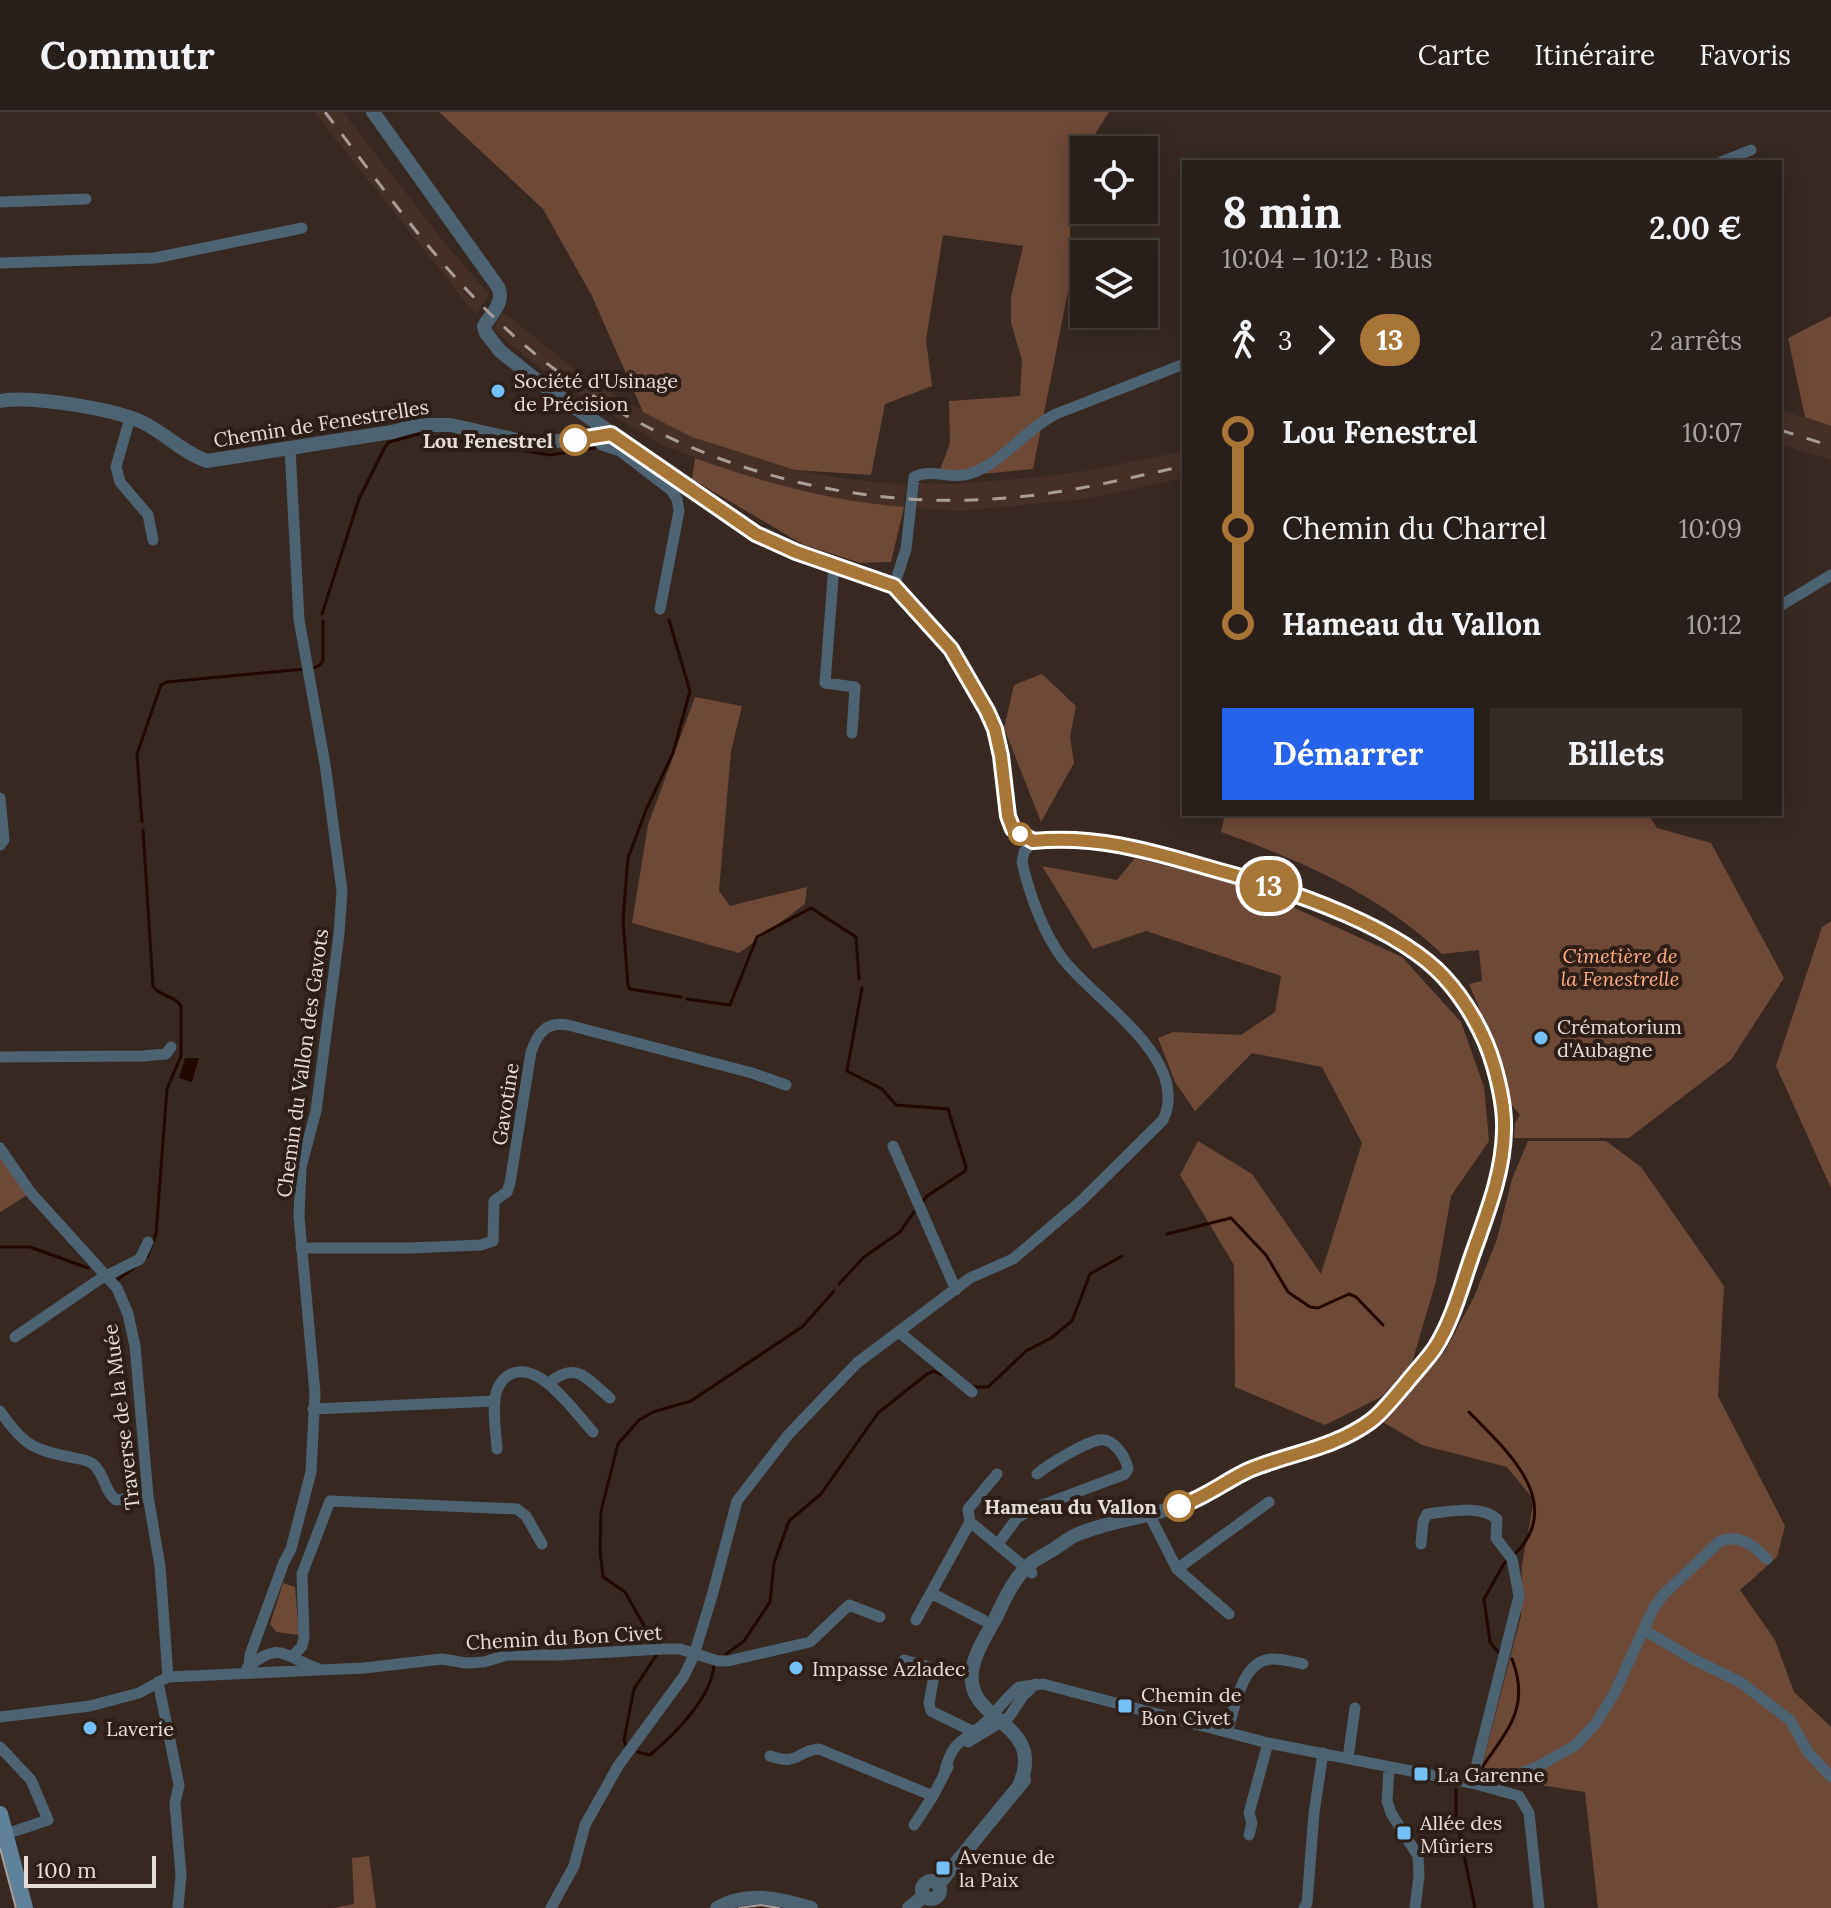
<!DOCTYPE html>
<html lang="fr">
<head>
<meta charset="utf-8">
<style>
	:root { --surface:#291f1a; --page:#352c27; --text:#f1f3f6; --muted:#a5a2a2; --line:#453d39; --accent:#2563eb }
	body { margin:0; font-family:Lora,serif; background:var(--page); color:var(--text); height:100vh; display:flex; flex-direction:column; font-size:30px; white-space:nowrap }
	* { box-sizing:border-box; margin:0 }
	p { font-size:26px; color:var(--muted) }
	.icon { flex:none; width:44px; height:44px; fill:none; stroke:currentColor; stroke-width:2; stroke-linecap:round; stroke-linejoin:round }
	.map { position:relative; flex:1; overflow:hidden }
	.drawer { position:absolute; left:1182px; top:48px; width:600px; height:656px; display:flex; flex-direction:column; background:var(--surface); border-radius:0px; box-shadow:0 4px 20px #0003,0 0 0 2px var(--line) }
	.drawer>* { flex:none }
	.badge { padding:0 16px; border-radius:26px; font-size:28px; line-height:52px }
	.controls { position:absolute; left:1070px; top:24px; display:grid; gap:16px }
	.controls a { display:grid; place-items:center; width:88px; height:88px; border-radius:0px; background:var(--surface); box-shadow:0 4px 20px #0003,0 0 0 2px var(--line); font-size:40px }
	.scale { position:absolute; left:24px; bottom:20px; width:132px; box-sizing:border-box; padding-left:8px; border:4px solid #e6dcd8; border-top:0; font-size:22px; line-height:28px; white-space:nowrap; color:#e6dcd8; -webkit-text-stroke:6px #2d1f18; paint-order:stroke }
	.map>.badge { position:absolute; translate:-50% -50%; box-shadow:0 0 0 4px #fff }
	.legs { display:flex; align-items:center; gap:12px; height:88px; padding:0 40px; font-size:26px }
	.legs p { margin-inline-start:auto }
	.overview { display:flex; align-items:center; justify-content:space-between; height:136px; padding:0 40px }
	h1 { font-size:44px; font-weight:700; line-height:60px }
	.cta { display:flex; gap:16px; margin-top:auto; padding:16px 40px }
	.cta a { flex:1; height:92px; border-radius:0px; background:var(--accent); color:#fff; font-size:32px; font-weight:700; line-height:92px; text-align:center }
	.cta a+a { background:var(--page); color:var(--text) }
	ul { padding:0 40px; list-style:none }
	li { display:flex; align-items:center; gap:28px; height:96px; font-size:30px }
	li i { display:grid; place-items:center; width:12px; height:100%; margin:0 10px; background:currentColor }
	li i::after { content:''; width:20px; height:20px; margin:-10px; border:6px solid; border-radius:50%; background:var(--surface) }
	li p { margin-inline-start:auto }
	li:first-child i { background:linear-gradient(#0000 50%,currentColor 0) }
	li:last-child i { background:linear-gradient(currentColor 50%,#0000 0) }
	header { display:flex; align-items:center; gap:48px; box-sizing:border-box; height:112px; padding:0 40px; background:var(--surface); border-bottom:2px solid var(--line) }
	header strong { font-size:38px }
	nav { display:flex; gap:44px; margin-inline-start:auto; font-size:28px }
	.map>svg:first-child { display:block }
	.built { fill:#453028 }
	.green { fill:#6d4938 }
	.water { fill:#210800 }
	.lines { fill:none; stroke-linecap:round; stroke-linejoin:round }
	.stream { stroke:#210800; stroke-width:3 }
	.minor { stroke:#4d6372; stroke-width:11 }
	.tertiary { stroke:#4d6372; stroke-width:14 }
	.secondary { stroke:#5f819a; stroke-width:16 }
	.tram { stroke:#a99d98; stroke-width:2 }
	.rail { stroke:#a99d98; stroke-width:3; stroke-dasharray:14 14; stroke-linecap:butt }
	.line-1-casing { stroke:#fff; stroke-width:18 }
	.line-1 { stroke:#a77535; stroke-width:12 }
	.poi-dot { fill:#74c0f6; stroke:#2d1f18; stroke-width:3 }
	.stop-1-dot { fill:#fff; stroke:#a77535; stroke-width:4 }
	.labels { text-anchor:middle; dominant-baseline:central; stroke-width:8; stroke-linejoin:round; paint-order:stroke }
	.poi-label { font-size:20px; fill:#e6dcd8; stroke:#2d1f18; text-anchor:start }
	.street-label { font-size:20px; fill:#e6dcd8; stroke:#2d1f18 }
	.stop-label { font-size:20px; font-weight:bold; fill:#e6dcd8; stroke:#2d1f18; text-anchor:end }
	.park-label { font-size:20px; font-style:italic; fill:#ffad85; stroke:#2d1f18 }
</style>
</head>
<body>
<header>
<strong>Commutr</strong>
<nav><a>Carte</a><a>Itinéraire</a><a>Favoris</a></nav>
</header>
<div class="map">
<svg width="1831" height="1796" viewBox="0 0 1831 1796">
	<rect width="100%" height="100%" fill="#372922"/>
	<!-- built -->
	<path class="built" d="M314 0H343L448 135 489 182 476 203Z
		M503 200 577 259 643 300 693 325 795 358 847 367 906 373 904 395 856 391 799 380 744 364 660 332 574 279 532 250 493 217Z
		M1780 298 1831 314V348L1780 332Z
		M1184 339V366L1086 387 959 399 917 396 920 371 955 372 1039 365 1087 359Z"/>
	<!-- green -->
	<path class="green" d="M439 0H1109L1071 60 1069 174 1033 357 937 366 950 331 949 289 1020 284 1022 248 1011 211V185L1023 134 943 123 926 228 932 274 885 292 871 363 795 358 692 325 643 300 592 184 543 97Z
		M1831 204V314L1805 305 1788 226Z
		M695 346C764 371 831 389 904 395L891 450 860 451 802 432 692 367Z
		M1042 562 1076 594 1070 625 1074 651 1041 710 1004 616 1014 573Z
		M695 585 742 594 731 639 719 779 730 794 807 775 805 792 739 841 632 811 648 713Z
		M1225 702H1648L1657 716 1711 731 1784 866 1731 948 1629 1026H1514L1515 1011 1520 1003 1509 990 1497 939 1469 872 1482 869 1479 838 1442 842C1381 783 1300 748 1221 720Z
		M1135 746 1244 773 1402 845 1461 910 1484 975 1489 1029 1451 1084 1436 1169 1411 1254 1381 1285 1325 1313 1235 1275 1234 1153 1180 1063 1198 1029 1252 1062 1321 1162 1362 1031 1322 955 1252 941 1195 999 1175 970 1158 926 1173 920 1241 923 1275 900 1281 864 1146 819 1093 837 1042 754 1117 768Z
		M1831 809V1076L1776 954 1822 815Z
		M1528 1029H1606L1641 1055 1724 1174 1718 1284 1785 1414 1777 1445 1740 1478 1775 1528 1794 1580 1831 1615V1796H1598L1585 1680 1507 1668 1482 1654 1521 1504 1522 1452 1534 1388 1507 1355 1422 1333 1381 1309 1445 1239 1474 1185 1497 1127 1512 1067Z
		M0 1042 29 1082 0 1100Z
		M283 1471 295 1475 299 1523 276 1520 270 1512Z
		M369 1744 376 1796H333L354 1792 352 1746Z"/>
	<!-- water -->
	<path class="water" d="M185 946H199L192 970 179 966Z"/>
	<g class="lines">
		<!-- stream -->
		<path class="stream" d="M425 324 446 327
			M451 327 550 343 594 336
			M322 502 359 387 385 335 389 330 419 322
			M669 508 690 579 673 641 646 698 628 746 623 808 628 873 630 877 681 885
			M311 557 320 553 323 548V509
			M142 710 137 642 161 573 167 570 305 557
			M143 718 153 874C159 885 175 883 181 894V944L167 977 156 1122 147 1145
			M862 876 847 959 882 977 896 993 948 997 966 1055 965 1059 927 1084 921 1091
			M687 887 730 893 757 825 811 796 856 825 859 867
			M1167 1122 1231 1106 1266 1143 1288 1180 1310 1195 1318 1196 1349 1182 1356 1185 1383 1213
			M0 1135H30L88 1156
			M117 1168 135 1155
			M839 1172 864 1145 900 1120 914 1100
			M971 1275H988L1026 1239 1051 1226 1072 1209 1090 1162 1122 1144
			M1469 1300C1504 1336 1567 1390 1515 1442
			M655 1533 625 1480 603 1465 600 1438 601 1399 618 1332 639 1308 653 1300 691 1289 802 1215 834 1179
			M1498 1540 1490 1530 1484 1487 1505 1450
			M726 1542 744 1529 770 1490 774 1451 789 1409 821 1382 878 1301 927 1262 934 1259 942 1263
			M626 1633 624 1628 634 1577 657 1542
			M638 1640 650 1643C674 1623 712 1585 714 1553
			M1481 1657C1507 1618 1531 1596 1512 1547
			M1456 1677V1705L1475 1796"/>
		<!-- minor -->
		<path class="minor" d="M1721 50 1751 38
			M0 90 86 87
			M0 151 155 146 302 116
			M130 306 116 355 120 370 148 403 153 428
			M595 326 602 333 620 339 672 379 677 387 679 399 660 497
			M834 453 825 571 855 575 852 621
			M894 474 906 437 914 365C934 356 949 368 969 362 1005 350 1022 319 1056 302L1184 252
			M1780 494 1831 463
			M0 686 4 728 0 733
			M0 945 143 944 166 942 171 935
			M893 1034 956 1178
			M0 1036 31 1081 117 1176 128 1202 135 1234 148 1384 160 1454 168 1565
			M301 1136H410L481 1133 493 1129 494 1089 507 1080 510 1071 531 940C538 921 546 909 568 913L752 961 786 973
			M899 1220 972 1280
			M15 1225 100 1167 140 1147 148 1130
			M549 1271C577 1248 586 1267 610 1286
			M313 1297 495 1289
			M0 1299C22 1331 32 1338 70 1345 78 1347 86 1347 93 1352 105 1362 104 1379 116 1388L148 1384
			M497 1337C496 1320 492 1298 496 1281 498 1273 504 1265 511 1262 540 1248 576 1302 593 1320
			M1149 1402 1177 1457 1269 1390
			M970 1410 968 1397 997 1362
			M998 1432 1017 1406 1035 1396 1125 1362 1128 1357C1126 1345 1113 1325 1099 1328 1084 1331 1049 1352 1037 1362
			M1421 1432 1423 1410 1427 1402C1448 1400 1481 1392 1497 1407L1496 1426 1512 1447 1519 1484 1472 1671
			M1177 1457 1229 1502
			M931 1481 983 1508
			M916 1508 970 1410 1032 1461
			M1644 1518 1693 1547 1740 1570 1790 1608 1808 1640 1831 1665
			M293 1544 302 1534 304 1526 302 1462 330 1389 517 1397 526 1404 542 1432
			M904 1548 926 1554 934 1564 929 1591 931 1599 972 1619
			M247 1556C280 1527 285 1546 317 1556
			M254 1561 249 1553 250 1543 284 1450 291 1437 311 1360 315 1281 299 1105 301 1055 316 999 339 822 342 779 325 652 299 508 290 337
			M158 1570 179 1673 175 1691 181 1763 178 1796
			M0 1605 90 1594 139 1581 168 1565 364 1556 442 1547 466 1551 484 1550 507 1543H558L662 1537H680L718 1549H728L810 1530 849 1493 880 1505
			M1227 1620C1235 1597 1241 1549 1271 1547 1281 1546 1293 1550 1303 1552
			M968 1630 1009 1605 1023 1584 1036 1572
			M0 1635 31 1668 48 1708 6 1722
			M770 1644C799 1654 796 1639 819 1637L933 1684
			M1348 1646 1355 1596
			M1389 1657 1387 1689 1391 1701 1418 1744 1419 1764 1415 1796
			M944 1662C953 1624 965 1631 988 1608 998 1597 1007 1585 1019 1575L1043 1572 1268 1631 1472 1671 1519 1684 1529 1701 1539 1796
			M1474 1664 1508 1666 1537 1655 1576 1633 1596 1611 1615 1580 1653 1497 1663 1483 1720 1429C1740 1422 1753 1433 1767 1447
			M914 1713 933 1684 948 1655
			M1249 1723 1252 1711 1249 1701 1268 1631
			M551 1796 574 1754 585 1713 618 1654 684 1564 694 1543 712 1484 737 1389 788 1323 857 1251 970 1166 1013 1147 1080 1090 1163 1008C1192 947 1094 888 1062 846 1043 820 1029 781 1022 750L1024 740 1033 729
			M1304 1796 1307 1791 1314 1701 1323 1641"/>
		<!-- tertiary -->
		<path class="tertiary" d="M373 0 498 175C505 190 492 201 484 214L486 221 500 239 544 274 756 422 796 440 894 474 951 537 987 599 995 617 1001 644 1008 704C1019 733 1034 728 1060 727 1077 727 1092 728 1108 731 1193 745 1404 805 1452 876 1510 960 1516 1015 1483 1111 1469 1152 1457 1194 1437 1232 1419 1265 1369 1316 1333 1331 1311 1340 1286 1343 1264 1352 1229 1367 1199 1389 1162 1399 1135 1407 1102 1411 1076 1423 1067 1427 1058 1435 1049 1440 1043 1444 1034 1448 1029 1453 1013 1467 1004 1489 995 1507 986 1524 975 1540 972 1559 965 1612 1048 1609 1019 1674
			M0 289C30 283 114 297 142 310 165 321 183 341 207 349L392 320 418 313H451L534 332 611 322
			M922 1778a9 9 0 1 1 18 0a9 9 0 1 1-18 0Z
			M938 1773 1024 1668
			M717 1796C747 1779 779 1786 811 1796
			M909 1796 924 1784"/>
		<!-- secondary -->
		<path class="secondary" d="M0 1702 25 1796"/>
		<!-- tram -->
		<path class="tram" d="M0 1736 16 1796
			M739 1796 761 1793 779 1796"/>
		<!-- rail -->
		<path class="rail" d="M325 0C381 73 435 151 503 214 639 341 832 404 1017 385 1073 380 1129 366 1184 354
			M1780 318 1831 334"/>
	</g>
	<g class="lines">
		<defs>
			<path id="line-1" d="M575 328 611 322 756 422 796 440 894 474 951 537 987 599 995 617 1001 644 1008 704 1013 717 1033 729C1106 722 1165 744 1234 763 1297 781 1399 816 1444 865 1466 889 1485 922 1494 954 1500 975 1505 997 1504 1019 1503 1062 1487 1101 1473 1141 1462 1172 1453 1208 1435 1236 1426 1249 1414 1261 1404 1274 1394 1285 1383 1300 1371 1309 1335 1336 1290 1341 1249 1358 1225 1369 1205 1386 1179 1394"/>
		</defs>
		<!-- line-1 casing -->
		<use href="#line-1" class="line-1-casing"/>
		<!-- line-1 -->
		<use href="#line-1" class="line-1"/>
	</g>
	<!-- markers -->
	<g class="poi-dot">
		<circle cx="498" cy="279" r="8"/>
		<circle cx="1541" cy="926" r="8"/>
		<circle cx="796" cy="1556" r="8"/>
		<rect x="1117" y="1586" width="16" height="16" rx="4"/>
		<circle cx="90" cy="1616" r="8"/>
		<rect x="1413" y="1654" width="16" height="16" rx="4"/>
		<rect x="1396" y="1713" width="16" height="16" rx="4"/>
		<rect x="935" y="1748" width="16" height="16" rx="4"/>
	</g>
	<g class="stop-1-dot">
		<circle cx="575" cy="328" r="14"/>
		<circle cx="1020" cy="722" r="10"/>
		<circle cx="1179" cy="1394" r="14"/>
	</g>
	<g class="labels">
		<!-- poi labels -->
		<g class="poi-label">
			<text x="514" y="268">Société d'Usinage<tspan x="514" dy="23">de Précision</tspan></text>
			<text x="1557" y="914">Crématorium<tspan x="1557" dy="23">d'Aubagne</tspan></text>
			<text x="812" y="1556">Impasse Azladec</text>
			<text x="1141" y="1582">Chemin de<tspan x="1141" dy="23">Bon Civet</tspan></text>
			<text x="106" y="1616">Laverie</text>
			<text x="1437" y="1662">La Garenne</text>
			<text x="1420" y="1710">Allée des<tspan x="1420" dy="23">Mûriers</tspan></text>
			<text x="959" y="1744">Avenue de<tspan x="959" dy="23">la Paix</tspan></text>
		</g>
		<!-- street labels -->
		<g class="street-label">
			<text transform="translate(321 311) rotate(-9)">Chemin de Fenestrelles</text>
			<text transform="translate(302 951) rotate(-82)">Chemin du Vallon des Gavots</text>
			<text transform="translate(505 992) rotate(-81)">Gavotine</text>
			<text transform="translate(121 1305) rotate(-97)">Traverse de la Muée</text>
			<text transform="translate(564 1525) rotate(-3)">Chemin du Bon Civet</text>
		</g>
		<!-- stop labels -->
		<g class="stop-label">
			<text x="553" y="328">Lou Fenestrel</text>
			<text x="1157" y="1394">Hameau du Vallon</text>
		</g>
		<!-- park labels -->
		<g class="park-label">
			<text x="1620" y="843">Cimetière de<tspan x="1620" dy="23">la Fenestrelle</tspan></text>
		</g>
	</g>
</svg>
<div class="controls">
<a><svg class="icon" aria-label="locate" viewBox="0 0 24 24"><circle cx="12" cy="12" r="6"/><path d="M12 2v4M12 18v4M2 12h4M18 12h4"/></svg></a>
<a><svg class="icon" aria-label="layers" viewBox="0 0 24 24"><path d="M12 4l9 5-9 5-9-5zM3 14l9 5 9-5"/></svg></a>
</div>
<div class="scale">100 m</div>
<b class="badge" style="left:1269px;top:774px;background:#a77535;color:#fff">13</b>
<section class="drawer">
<div class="overview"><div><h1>8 min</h1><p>10:04 – 10:12 · Bus</p></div><b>2.00 €</b></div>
<div class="legs"><svg class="icon" aria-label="walk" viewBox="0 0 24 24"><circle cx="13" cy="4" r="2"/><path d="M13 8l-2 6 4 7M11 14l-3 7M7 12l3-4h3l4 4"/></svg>3<svg class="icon" aria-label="forward" viewBox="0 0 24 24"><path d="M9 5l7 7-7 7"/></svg><b class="badge" style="background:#a77535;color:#fff">13</b><p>2 arrêts</p></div>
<ul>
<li><i style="color:#a77535"></i><b>Lou Fenestrel</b><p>10:07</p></li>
<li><i style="color:#a77535"></i><span>Chemin du Charrel</span><p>10:09</p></li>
<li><i style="color:#a77535"></i><b>Hameau du Vallon</b><p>10:12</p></li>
</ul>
<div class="cta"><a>Démarrer</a><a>Billets</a></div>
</section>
</div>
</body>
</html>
